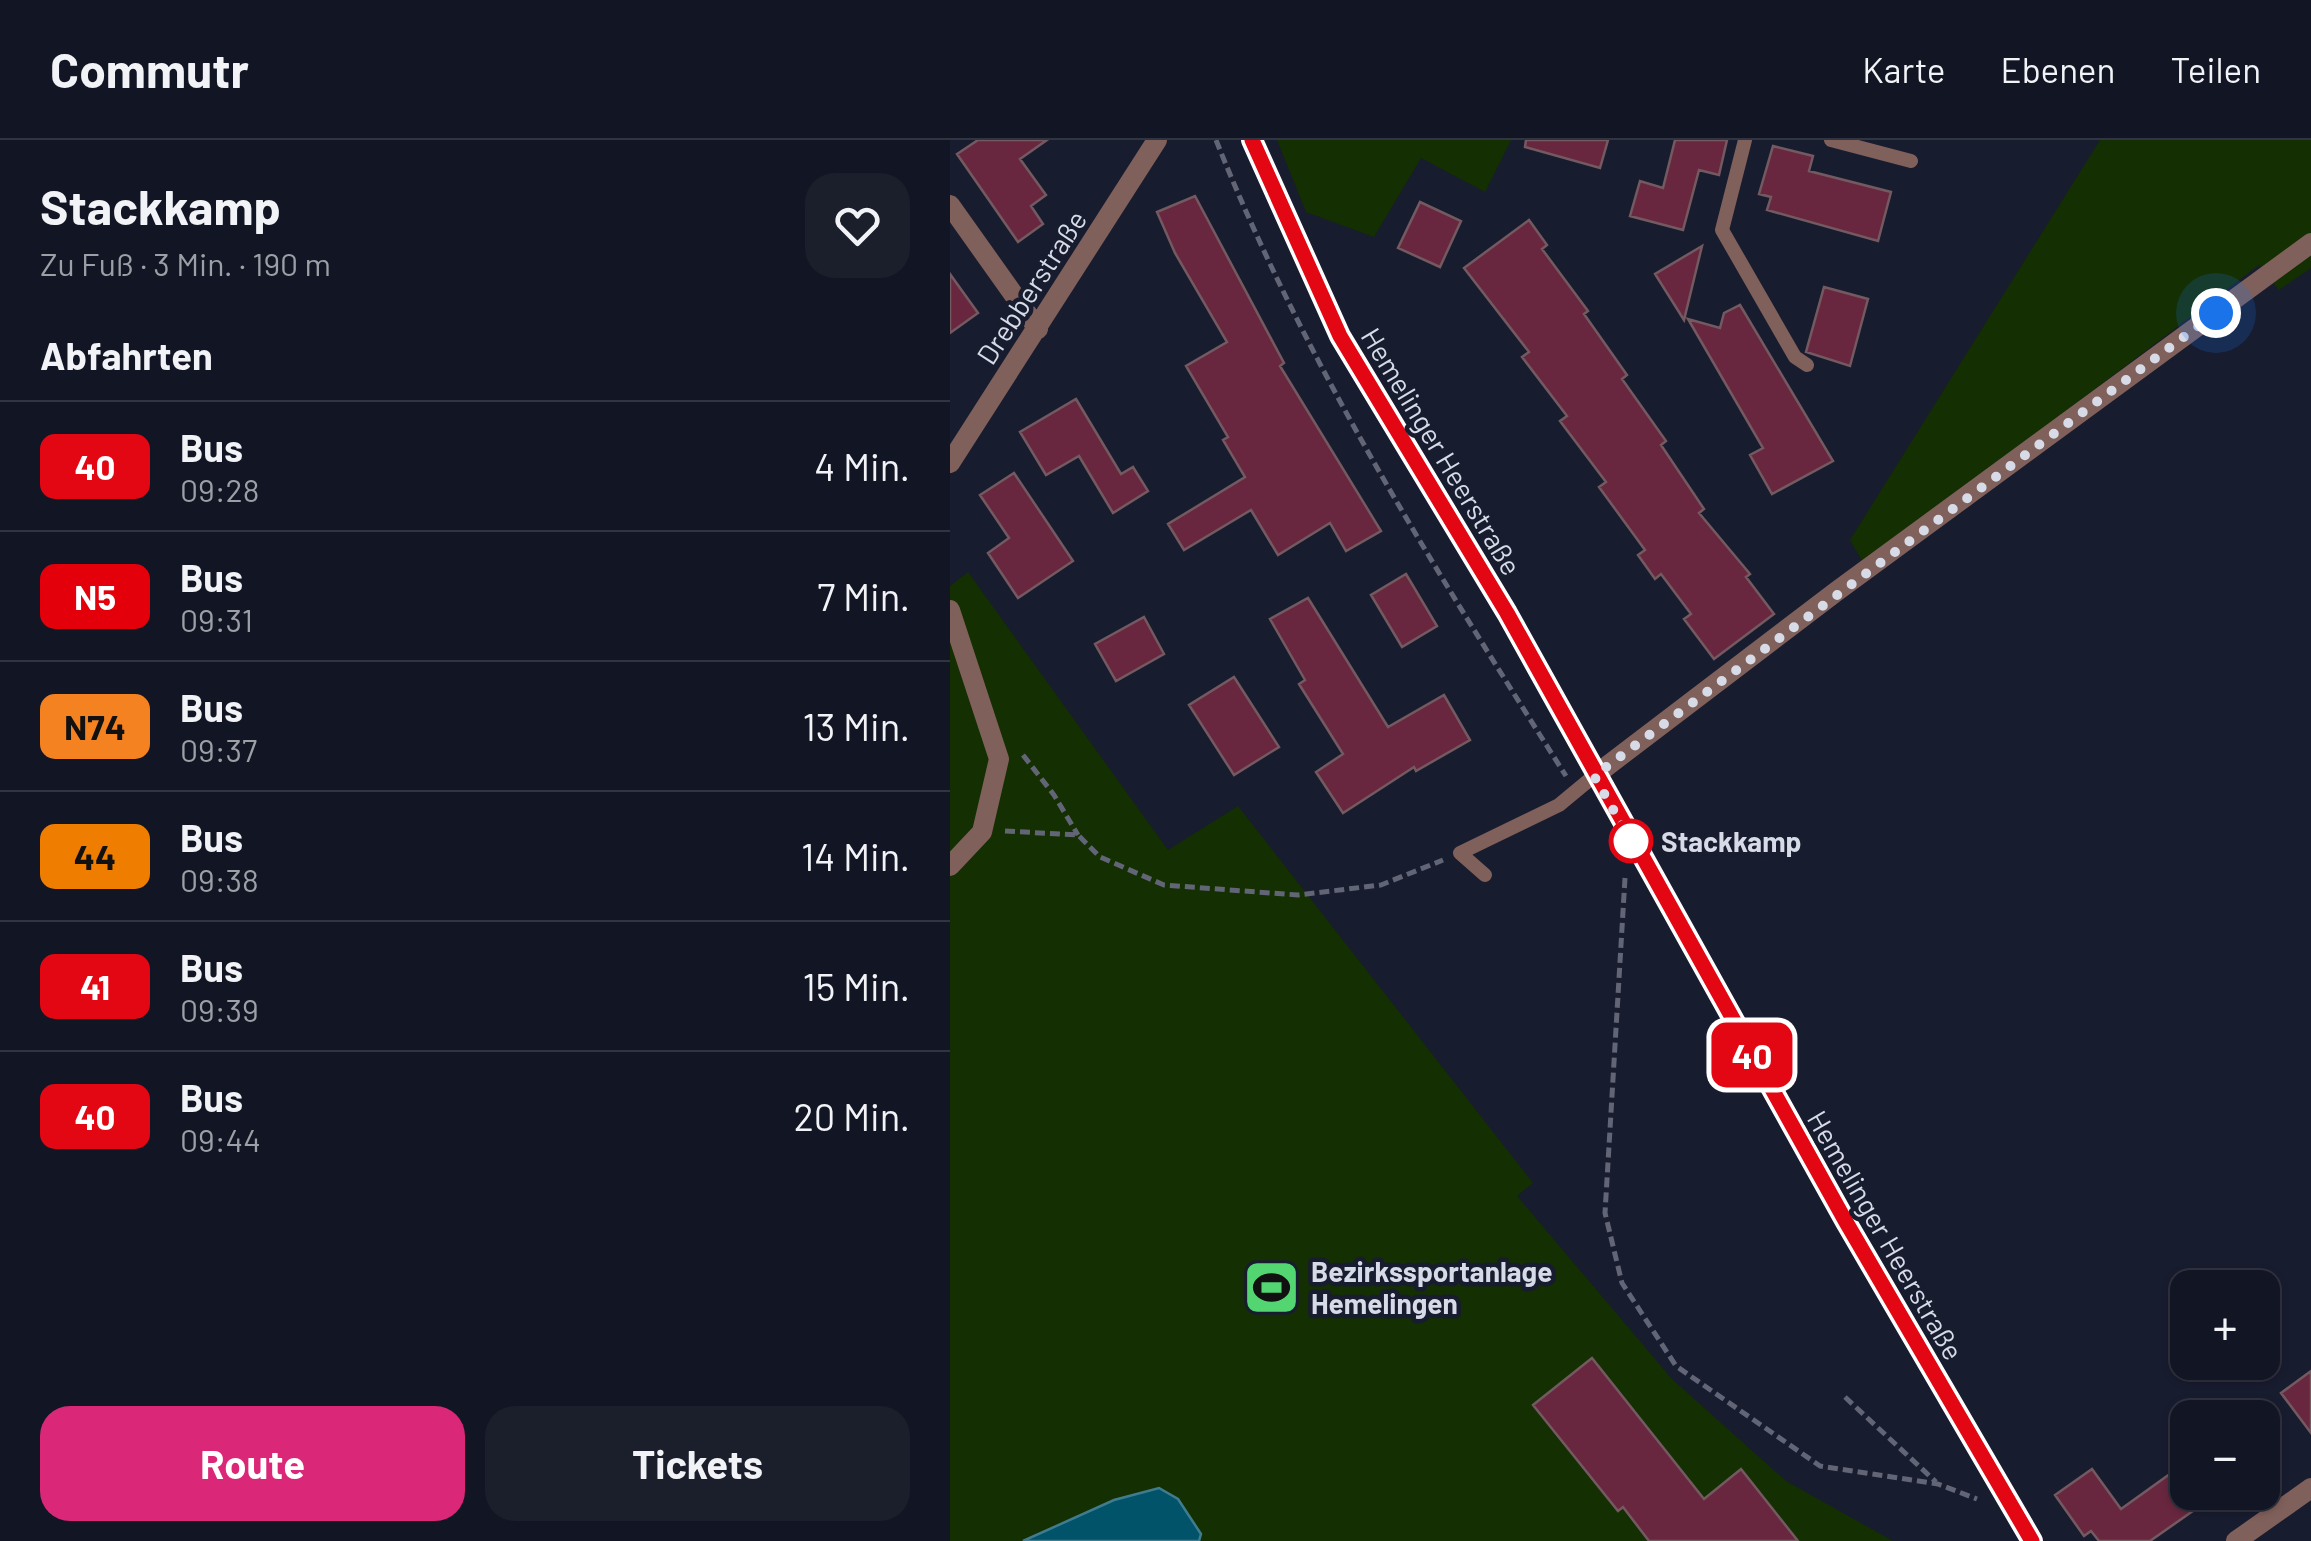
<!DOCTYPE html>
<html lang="de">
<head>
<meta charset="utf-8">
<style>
	:root { --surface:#121523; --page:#1b1e2b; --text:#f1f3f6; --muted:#9c9fa6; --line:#313441; --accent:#db2777 }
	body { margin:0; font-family:Barlow,sans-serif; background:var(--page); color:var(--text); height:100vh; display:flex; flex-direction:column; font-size:38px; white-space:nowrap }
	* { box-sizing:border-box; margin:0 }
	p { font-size:32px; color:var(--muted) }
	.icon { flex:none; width:55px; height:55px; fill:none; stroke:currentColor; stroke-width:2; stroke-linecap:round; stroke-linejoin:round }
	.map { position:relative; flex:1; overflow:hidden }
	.drawer { display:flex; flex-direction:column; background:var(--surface); width:950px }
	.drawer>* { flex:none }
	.badge { padding:0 20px; border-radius:15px; font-size:35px; line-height:65px }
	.controls { position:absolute; left:1220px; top:1130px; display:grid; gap:20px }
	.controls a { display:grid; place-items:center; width:110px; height:110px; border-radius:20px; background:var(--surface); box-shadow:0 2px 8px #0004,0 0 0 2px var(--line); font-size:50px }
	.you { position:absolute; width:50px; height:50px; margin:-25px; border:8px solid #fff; border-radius:50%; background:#1a73e8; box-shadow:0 0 0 15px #1a73e833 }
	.map>.badge { position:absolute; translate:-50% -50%; box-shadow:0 0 0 5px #fff }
	h2 { padding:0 40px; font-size:38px; line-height:90px }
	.round { display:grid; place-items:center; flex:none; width:105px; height:105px; border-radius:30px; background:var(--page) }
	.summary { display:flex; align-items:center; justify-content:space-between; height:170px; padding:0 40px }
	h1 { font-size:48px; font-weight:700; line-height:75px }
	.primary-button { display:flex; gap:20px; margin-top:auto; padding:20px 40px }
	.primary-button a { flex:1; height:115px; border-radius:30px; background:var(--accent); color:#fff; font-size:40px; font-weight:700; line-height:115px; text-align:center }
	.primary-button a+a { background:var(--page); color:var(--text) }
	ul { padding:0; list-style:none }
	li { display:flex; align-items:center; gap:30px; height:130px; padding:0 40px; border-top:2px solid var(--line) }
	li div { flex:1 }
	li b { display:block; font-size:38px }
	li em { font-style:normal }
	li .badge { min-width:110px; font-weight:700; text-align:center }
	header { display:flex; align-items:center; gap:60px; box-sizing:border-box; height:140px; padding:0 50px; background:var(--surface); border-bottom:2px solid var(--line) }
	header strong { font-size:48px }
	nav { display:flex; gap:55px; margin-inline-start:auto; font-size:35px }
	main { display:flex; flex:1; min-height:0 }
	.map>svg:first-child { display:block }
	.green { fill:#142f01 }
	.water { fill:#005369; stroke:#407c8f; stroke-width:2.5 }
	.building { fill:#68273f; stroke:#735960; stroke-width:2.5 }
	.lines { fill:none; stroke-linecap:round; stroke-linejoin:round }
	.path { stroke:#616575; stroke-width:5; stroke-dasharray:10 5; stroke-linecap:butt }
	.service { stroke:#80605b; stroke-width:14 }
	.minor { stroke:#80605b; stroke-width:20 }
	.secondary { stroke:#b9857d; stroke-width:20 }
	.line-casing { stroke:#fff; stroke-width:22 }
	.line { stroke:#e30613; stroke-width:15 }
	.walk { stroke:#d7dbe8; stroke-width:10; stroke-dasharray:0 18 }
	.stop-dot { fill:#fff; stroke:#e30613; stroke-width:5 }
	.labels { text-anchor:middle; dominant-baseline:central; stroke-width:9; stroke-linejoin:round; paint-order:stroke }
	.street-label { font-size:28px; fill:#d7dbe8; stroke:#181c2f }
	.stop-label { font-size:28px; font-weight:bold; fill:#d7dbe8; stroke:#181c2f; text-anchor:start }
	.poi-label { font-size:28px; font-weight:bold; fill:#d7dbe8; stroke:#181c2f; text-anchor:start }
</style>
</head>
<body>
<header>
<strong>Commutr</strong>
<nav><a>Karte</a><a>Ebenen</a><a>Teilen</a></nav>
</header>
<main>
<section class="drawer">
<div class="summary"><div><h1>Stackkamp</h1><p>Zu Fuß · 3 Min. · 190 m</p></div><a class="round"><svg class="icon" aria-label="heart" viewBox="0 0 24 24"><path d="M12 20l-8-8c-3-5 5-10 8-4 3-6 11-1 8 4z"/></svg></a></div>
<h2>Abfahrten</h2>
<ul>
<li><span class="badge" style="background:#e30613;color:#fff">40</span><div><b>Bus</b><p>09:28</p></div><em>4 Min.</em></li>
<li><span class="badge" style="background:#e3000b;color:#fff">N5</span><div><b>Bus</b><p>09:31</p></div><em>7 Min.</em></li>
<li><span class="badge" style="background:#f58220;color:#111">N74</span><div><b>Bus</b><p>09:37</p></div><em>13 Min.</em></li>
<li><span class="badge" style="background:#ef7d00;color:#111">44</span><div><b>Bus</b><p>09:38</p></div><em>14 Min.</em></li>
<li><span class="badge" style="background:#e30613;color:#fff">41</span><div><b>Bus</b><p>09:39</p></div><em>15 Min.</em></li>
<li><span class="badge" style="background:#e30613;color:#fff">40</span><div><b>Bus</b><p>09:44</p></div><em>20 Min.</em></li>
</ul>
<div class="primary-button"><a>Route</a><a>Tickets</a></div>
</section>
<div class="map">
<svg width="1361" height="1401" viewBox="0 0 1361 1401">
	<rect width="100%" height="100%" fill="#181c2f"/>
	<!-- green -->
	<path class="green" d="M327 0H561L535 52 471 18 424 97 356 72Z
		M1150 0H1361V128L1329 150 1309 125 914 424 900 400Z
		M18 432 218 710 288 666 583 1043 567 1056 722 1239 836 1341 943 1401H0V446Z"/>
	<!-- water -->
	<path class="water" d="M209 1348 228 1359 251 1394 249 1401H73L164 1360Z"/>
	<!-- building -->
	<path class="building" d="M28 0H97L70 19 96 55 81 66 93 84 68 102 7 14Z
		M576 0H658L650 28 575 7Z
		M725 0H777L769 35 749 30 733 90 680 76 690 41 713 48Z
		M823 6 863 16 859 31 941 52 928 101 817 70 821 57 809 54Z
		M245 56 334 223 330 226 431 391 396 411 380 383 328 415 301 370 234 410 218 384 295 337 273 300 278 297 236 226 277 202 225 113 207 72Z
		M470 62 511 81 490 127 448 108Z
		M579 80 597 105 592 109 638 171 634 174 677 235 672 239 716 301 711 305 754 369 749 373 800 434 796 437 824 474 764 519 734 479 741 474 711 434 705 439 688 415 695 410 649 347 656 342 610 281 617 276 572 217 579 212 514 128Z
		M752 106 734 180 705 134Z
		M0 134 28 173 0 193Z
		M874 147 918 159 900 226 856 212Z
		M790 165 883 321 822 354 800 315 813 308 738 179 770 188 774 173Z
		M126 259 171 334 183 327 198 351 163 373 129 316 96 335 70 292Z
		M64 333 123 421 68 458 38 413 59 398 30 355Z
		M456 434 487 486 452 507 421 455Z
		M358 458 438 587 494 555 520 600 466 631 464 627 393 673 366 632 393 614 349 544 355 540 320 479Z
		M194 477 214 514 166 541 145 504Z
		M284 537 329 607 284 635 239 565Z
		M642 1218 754 1359 791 1329 848 1401H699L673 1367 668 1371 583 1265Z
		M1361 1231V1293L1331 1253Z
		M1238 1321V1352H1270L1200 1401H1149L1141 1391 1134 1396 1105 1355 1142 1329 1171 1369Z"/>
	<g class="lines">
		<!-- path -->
		<path class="path" d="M266 0C356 226 486 431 616 636
			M73 615 104 655 128 695
			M55 691 128 695 150 717 214 745 348 755 431 745 493 720
			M675 738 655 1073 672 1143 726 1226 870 1326 988 1344 1027 1359
			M895 1257 986 1342"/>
		<!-- service -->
		<path class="service" d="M795 0 772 90 845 217 857 225
			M881 0 961 21
			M535 735 510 713 609 665 644 636"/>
		<!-- minor -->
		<path class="minor" d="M0 65 88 189
			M0 323 207 0
			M0 470 49 619 32 692 0 726
			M644 636 887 451 1361 103
			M1286 1401 1361 1348"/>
		<!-- secondary -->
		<path class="secondary" d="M302 0 390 196 557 473 915 1115 1082 1401"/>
	</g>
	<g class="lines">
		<defs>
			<path id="line" d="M302 0 390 196 557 473 896 1082 1082 1401"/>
		</defs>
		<!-- line casing -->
		<use href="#line" class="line-casing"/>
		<!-- line -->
		<use href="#line" class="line"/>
		<!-- walk -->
		<path class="walk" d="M681 701 644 636 1266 173"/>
	</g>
	<!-- icons -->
	<defs>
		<symbol id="stadium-square" viewBox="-11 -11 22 22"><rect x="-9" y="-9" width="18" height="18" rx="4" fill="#53d672" stroke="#181c2f"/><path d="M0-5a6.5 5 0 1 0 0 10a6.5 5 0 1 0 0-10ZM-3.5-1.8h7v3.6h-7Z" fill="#111"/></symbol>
	</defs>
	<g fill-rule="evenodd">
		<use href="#stadium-square" x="290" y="1116" width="63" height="63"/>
	</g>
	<!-- markers -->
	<circle class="stop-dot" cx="681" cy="701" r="20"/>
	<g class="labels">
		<!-- street labels -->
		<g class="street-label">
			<text transform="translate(81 147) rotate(-57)">Drebberstraße</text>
			<text transform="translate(492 311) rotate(59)">Hemelinger Heerstraße</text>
			<text transform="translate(936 1095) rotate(60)">Hemelinger Heerstraße</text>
		</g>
		<!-- stop labels -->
		<g class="stop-label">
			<text x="711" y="701">Stackkamp</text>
		</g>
		<!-- poi labels -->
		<g class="poi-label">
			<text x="361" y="1131">Bezirkssportanlage<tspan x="361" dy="32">Hemelingen</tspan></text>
		</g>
	</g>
</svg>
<div class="controls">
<a>+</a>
<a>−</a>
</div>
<div class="you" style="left:1266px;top:173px"></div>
<b class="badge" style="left:802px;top:915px;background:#e30613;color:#fff">40</b>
</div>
</main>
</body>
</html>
